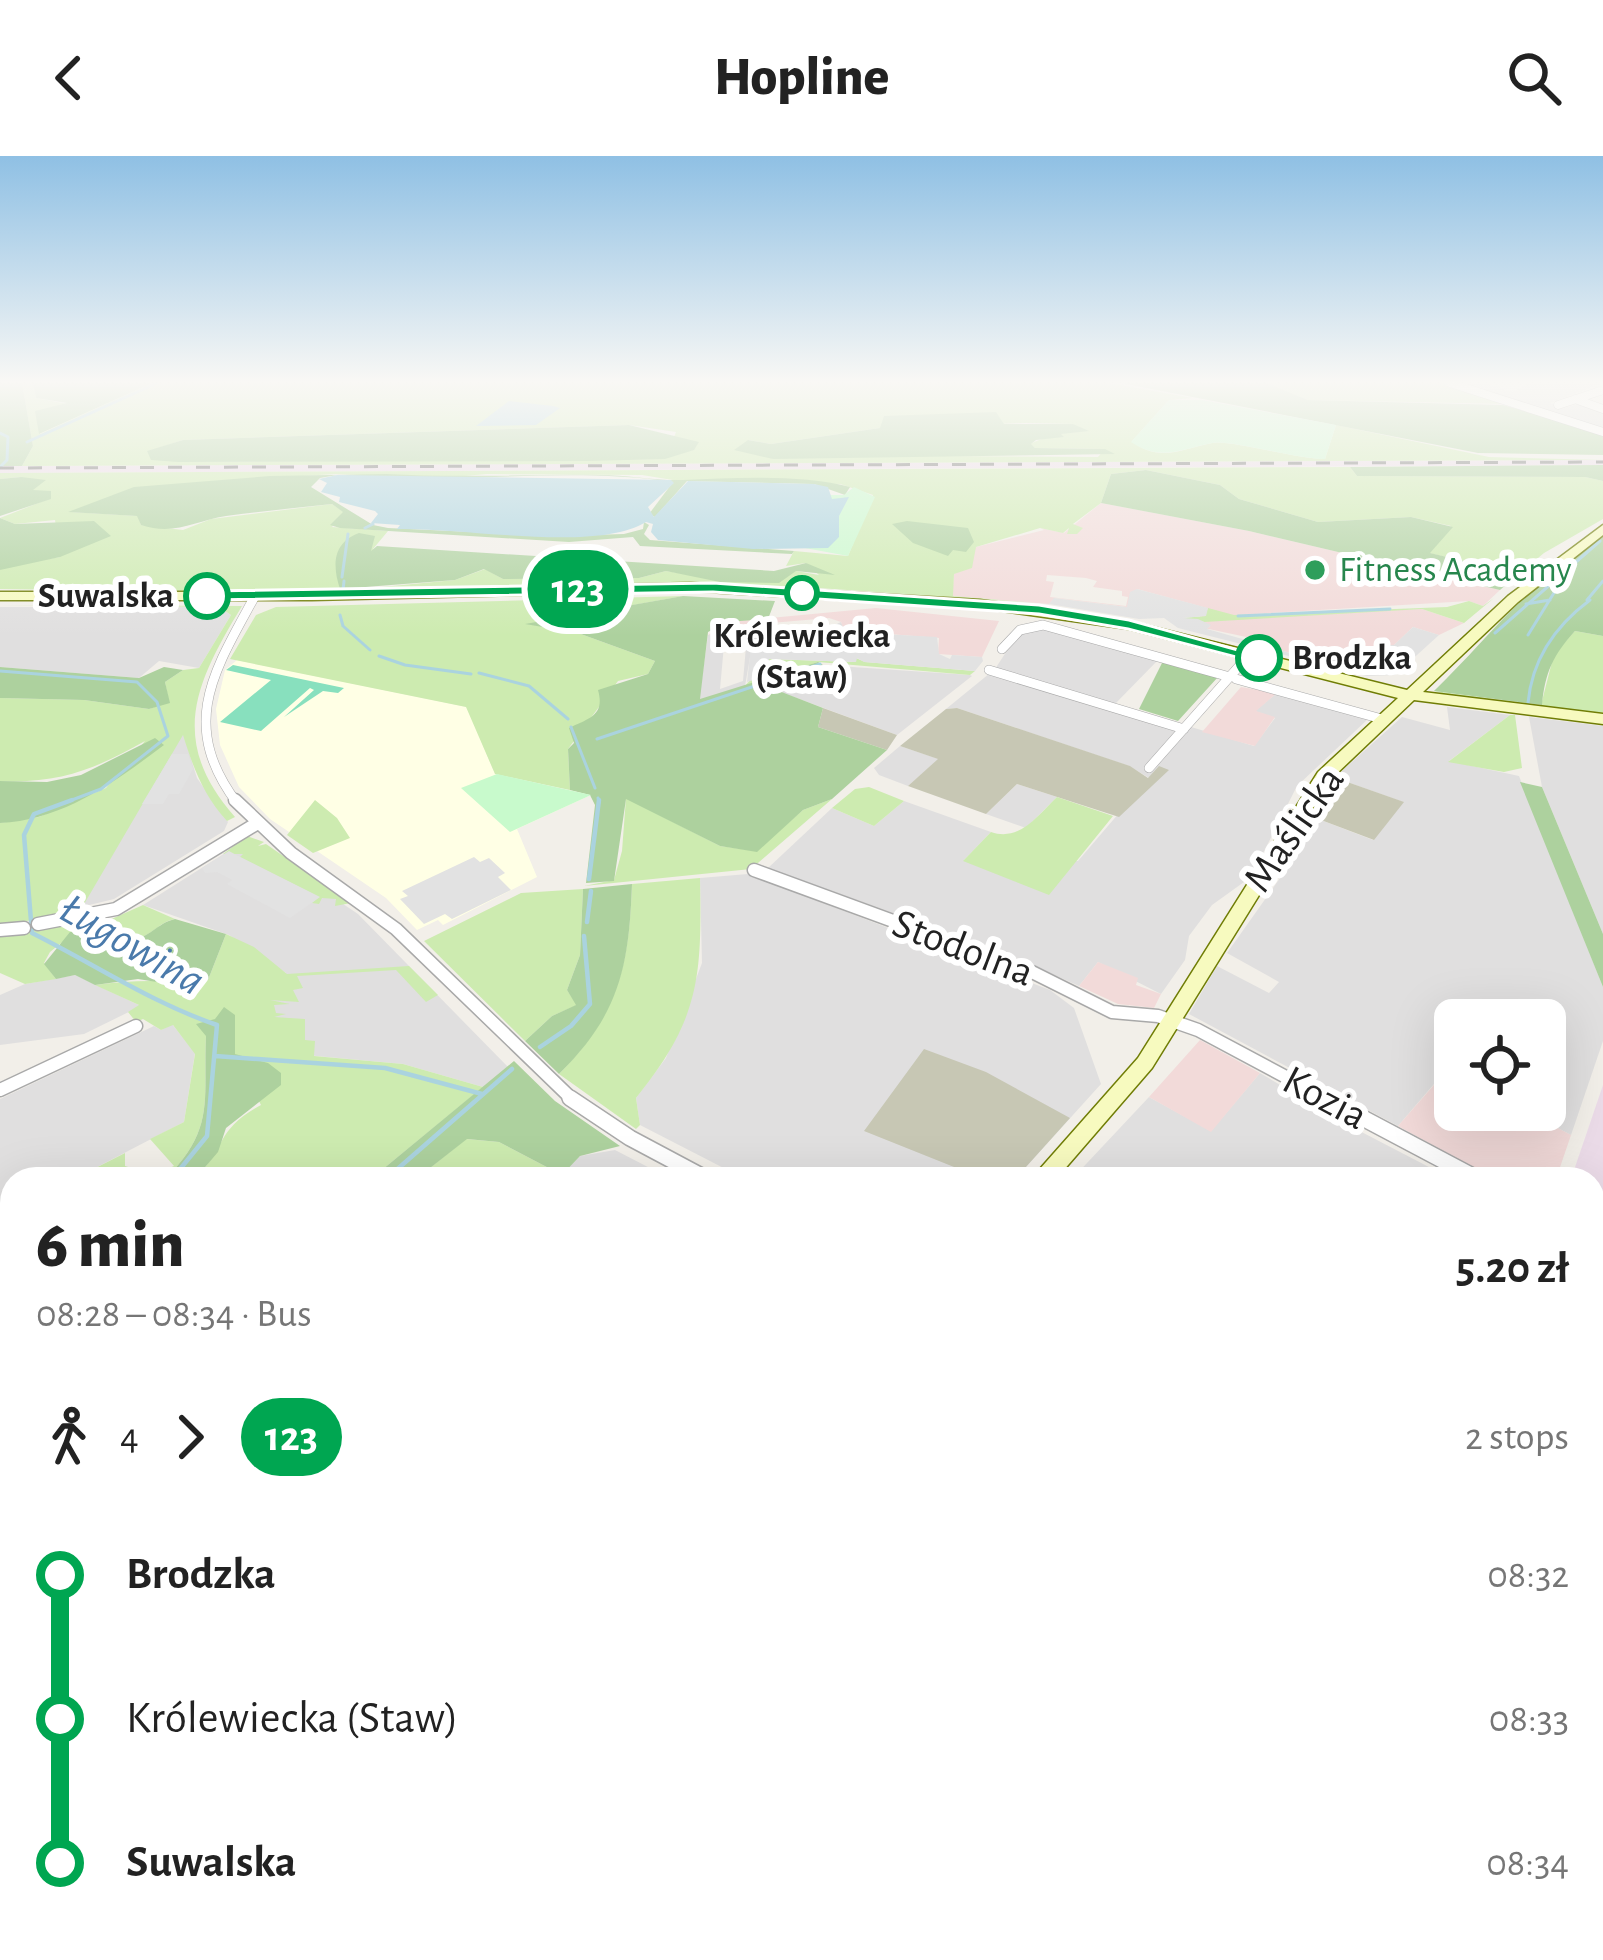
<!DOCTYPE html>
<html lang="en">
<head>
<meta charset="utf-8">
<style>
	:root { --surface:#fff; --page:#f6f6f6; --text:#222; --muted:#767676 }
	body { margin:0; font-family:"Alegreya Sans",sans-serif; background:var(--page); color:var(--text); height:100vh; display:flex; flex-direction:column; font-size:45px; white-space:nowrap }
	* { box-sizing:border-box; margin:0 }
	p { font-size:39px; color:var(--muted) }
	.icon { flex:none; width:66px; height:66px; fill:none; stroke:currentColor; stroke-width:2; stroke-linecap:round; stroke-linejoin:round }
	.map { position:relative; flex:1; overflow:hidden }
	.sheet { position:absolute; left:0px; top:1011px; width:1605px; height:795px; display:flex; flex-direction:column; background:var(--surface); border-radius:36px 36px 0 0; box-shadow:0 12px 48px #0002 }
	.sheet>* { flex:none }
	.badge { padding:0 24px; border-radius:39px; font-size:42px; line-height:78px }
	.controls { position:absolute; left:1434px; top:843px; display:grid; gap:24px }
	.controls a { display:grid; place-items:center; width:132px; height:132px; border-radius:18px; background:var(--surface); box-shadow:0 12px 48px #0002; font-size:60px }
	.map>.badge { position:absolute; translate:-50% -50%; box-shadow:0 0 0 6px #fff }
	.legs { display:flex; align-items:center; gap:18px; height:132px; padding:0 36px; font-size:39px }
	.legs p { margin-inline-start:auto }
	.summary { display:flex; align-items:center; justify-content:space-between; height:204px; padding:0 36px }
	h1 { font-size:66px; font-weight:800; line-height:90px }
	ul { padding:0 36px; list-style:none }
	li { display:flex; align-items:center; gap:42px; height:144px; font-size:45px }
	li i { display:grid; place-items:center; width:18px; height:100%; margin:0 15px; background:currentColor }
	li i::after { content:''; width:30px; height:30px; margin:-15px; border:9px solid; border-radius:50%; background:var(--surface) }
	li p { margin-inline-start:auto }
	li:first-child i { background:linear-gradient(#0000 50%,currentColor 0) }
	li:last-child i { background:linear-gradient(currentColor 50%,#0000 0) }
	header { display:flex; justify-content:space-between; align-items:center; height:156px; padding:0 36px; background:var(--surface); font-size:54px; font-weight:800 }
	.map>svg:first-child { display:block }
	.residential { fill:#e0dfdf }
	.commercial { fill:#f2dad9; fill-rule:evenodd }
	.industrial { fill:#ebdbe8 }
	.education { fill:#ffffe5 }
	.construction { fill:#c7c7b4 }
	.grass { fill:#cdebb0; fill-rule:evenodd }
	.forest { fill:#add19e }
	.park { fill:#c8facc }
	.pitch { fill:#88e0be }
	.parking { fill:#e2e2e2 }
	.water { fill:#aad3df }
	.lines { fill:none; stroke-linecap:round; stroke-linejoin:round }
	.stream-far1 { stroke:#aad3df; stroke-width:3 }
	.stream { stroke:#aad3df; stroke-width:4.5 }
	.street-far4-casing { stroke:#a9a9a9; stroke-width:9 }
	.street-far3-casing { stroke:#a9a9a9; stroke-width:10 }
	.street-far2-casing { stroke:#a9a9a9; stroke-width:15 }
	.street-far1-casing { stroke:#a9a9a9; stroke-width:18 }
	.street-casing { stroke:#a9a9a9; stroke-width:22 }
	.secondary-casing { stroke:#707d05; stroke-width:3 }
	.street-far4 { stroke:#fff; stroke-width:8 }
	.street-far3 { stroke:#fff; stroke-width:9 }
	.street-far2 { stroke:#fff; stroke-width:12 }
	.street-far1 { stroke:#fff; stroke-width:15 }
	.street { stroke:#fff; stroke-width:20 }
	.secondary { fill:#f7fabf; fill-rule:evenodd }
	.rail { stroke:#707070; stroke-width:3; stroke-dasharray:14 14; stroke-linecap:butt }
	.line-1 { fill:#00a651; stroke:#fff; stroke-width:3 }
	.leisure-dot { fill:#2e9e5b; stroke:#fff; stroke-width:4.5 }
	.stop-1-dot { fill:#fff; stroke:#00a651; stroke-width:6 }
	.labels { text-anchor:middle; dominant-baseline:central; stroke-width:12; stroke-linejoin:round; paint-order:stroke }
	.far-leisure-label { font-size:36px; fill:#27864d; stroke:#fff; text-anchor:start }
	.far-stop-label { font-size:36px; font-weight:bold; fill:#222; stroke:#fff; text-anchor:end }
	.street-label { font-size:42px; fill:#222; stroke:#fff }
	.water-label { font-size:45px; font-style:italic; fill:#4a7aab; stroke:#fff }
</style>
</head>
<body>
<header><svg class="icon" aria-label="back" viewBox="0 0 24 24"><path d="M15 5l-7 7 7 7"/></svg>Hopline<svg class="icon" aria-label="search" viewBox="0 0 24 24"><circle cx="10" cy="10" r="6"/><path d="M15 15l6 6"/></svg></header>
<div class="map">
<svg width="1603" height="1804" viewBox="0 0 1603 1804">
	<rect width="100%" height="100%" fill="#f2efe9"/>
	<!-- residential -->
	<path class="residential" d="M1458 227H1486L1512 236 1530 227H1603L1550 247 1564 252 1581 247 1603 255V274Z
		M0 451H219L231 459 199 512 159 505 139 522 0 511Z
		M841 466 854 493 752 490 745 530 699 544 708 479 725 478 720 533 743 525 747 479 824 474Z
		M1036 471 1158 504 1115 548 1254 590 1275 562 1255 555 1277 537 1368 563 1297 630 1251 721 1212 749 1189 780 1185 804 1161 838 1098 806 1079 830 1010 799 768 712 832 652 874 670 904 645 991 676 964 704 1078 705 1149 622 1129 610 957 552 946 553 995 513 1016 481Z
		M823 509 970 519 972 520 897 579 764 530Z
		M1447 551 1510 559 1449 605 1519 620 1603 831V885L1571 979 1523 954H1545V864H1455V918L1446 914 1398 970 1189 858 1217 810 1269 837 1279 826 1227 797 1285 715 1313 661 1373 684 1403 646 1336 622 1344 613 1402 561 1450 574Z
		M1529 561 1603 570V778L1542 631Z
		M183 577 197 622 228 666 224 675 114 743 81 751Z
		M900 590 939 603 908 630 879 619 874 612Z
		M1017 628 1057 641 1026 672 986 658Z
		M238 689H255L358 758 508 911 483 931 403 908 262 895 235 898 286 817 229 779 143 749Z
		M748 718 1050 834 1074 852 1101 928 1015 1023H745L640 969 636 942 666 902 702 807 700 722Z
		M75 819 141 850 84 878 0 889V839L25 828Z
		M172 868 195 897 184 966 74 1023H12V1056L0 1062V943L154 870 161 874Z
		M1260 917 1350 970 1452 1023H1072L1149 941 1211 975Z
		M615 994 671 1023H558L580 1000Z
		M1593 1096 1603 1102V1804H1300L1293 1794H1593Z
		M12 1469V1794H49L47 1804H0V1478Z
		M158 1794H336L327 1804H155Z
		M470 1794H1289L1288 1799 1294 1804H463Z"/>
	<!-- commercial -->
	<path class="commercial" d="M1101 347 1249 375 1500 434 1483 450 1469 445 1239 459 1422 453 1464 467 1439 479 1413 471 1394 489 1291 497 1268 491 1270 486 1204 472 1210 471 1198 463 1207 452 1137 433 1127 451 1055 442 1049 448 952 440 954 418 976 391 1044 374 1040 372 1064 377ZM1047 419 1086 422 1097 425 1093 431 1122 435V440L1128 441 1126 450 1050 441 1054 426 1046 425Z
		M876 452 999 465 982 501 938 498 939 482 864 476 853 497 841 466 829 462 726 471 725 478 708 479 727 466Z
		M1241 531 1277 537 1256 555 1275 561 1255 590 1202 576Z
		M1098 806 1138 822 1136 829 1161 838 1154 852 1118 848 1079 830Z
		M1200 884 1260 917 1211 976 1149 941Z
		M1447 914 1455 918V954H1523L1571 979 1556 1023H1494L1398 970Z"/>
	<!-- industrial -->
	<path class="industrial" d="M1603 304V309L0 317V310Z
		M1603 929V1053L1593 1048V1023H1571Z"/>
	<!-- education -->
	<path class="education" d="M237 504 467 551 495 618 591 639 517 673 537 721 443 769 438 764 417 774 386 742 270 663 239 631 220 589 216 553 225 514Z"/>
	<!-- construction -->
	<path class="construction" d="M823 552 897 579 887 594 818 571Z
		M957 552 1130 610 1148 622 1159 610 1169 614 1119 661 1017 628 986 658 908 630 938 603 900 590 946 553Z
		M1336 622 1404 646 1374 684 1313 661Z
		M924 893 986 916 1070 962 1015 1023H984L864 975Z"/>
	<!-- grass -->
	<path class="grass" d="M22 227H33L36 242 68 248 38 263 40 278 152 227H1109L1193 242 1169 244 1132 285C1158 307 1182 293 1212 287 1227 283 1297 303 1325 303L1336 269 1489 301 1603 304 22 310 33 290ZM1026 267 1073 268 1081 276C1066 275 1043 281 1030 288L1035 292 1105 293 1098 301 792 299 773 303 748 284 771 288 880 272ZM629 269 676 276 665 303 178 306 147 296 183 284Z
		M1267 227H1445L1508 248 1308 244Z
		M1350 311 1357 320 1585 321 1603 325V363L1544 397 1519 418 1429 397 1451 370 1411 361 1318 366 1239 343 1220 329 1146 314 1111 318 1101 347 1073 368 1083 372 1077 378H1067L1069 372 1063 377 1040 372 976 391 972 412 954 418 953 440 1037 447 789 430 0 437 71 434 0 433V414L5 410 60 401 55 364 15 368 0 362 51 342 33 335 21 321 0 323V317ZM336 318 442 322 487 318 642 319 679 325 840 328 873 339 848 400 794 395 786 410 806 407 819 419 796 415 691 419 666 415 639 422 503 423 485 413 455 424 360 433 377 406 373 393 388 375 332 371 344 356 332 348 211 363 183 374 141 369 138 360 71 356 99 345 248 323Z
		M683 440 529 468 578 477 655 505 648 518 618 525 568 593 570 634 495 618 466 551 230 503 256 459 276 451Z
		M1494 442 1464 467 1422 453 1204 466 1182 462 1205 460 1208 452 1234 459 1447 451 1469 445 1483 450Z
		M0 449 242 450C196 526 167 584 235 661L227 665C203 639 193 611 183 579L80 755 0 770V667L39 661 106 632 145 585C96 613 58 628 0 625V542L84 544 149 553 169 546 165 526 183 514 199 512 231 459 219 451Z
		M1575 475 1603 480V557L1449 539 1434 535 1541 549 1554 498Z
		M856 502 865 506 975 515 970 519 818 506 745 530 768 503 855 506Z
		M1510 559H1515L1522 612 1504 616 1448 606Z
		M869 631 904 645 874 670 832 652 855 633Z
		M1057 641 1113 660 1049 739 963 705 991 676C1020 686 1038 659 1057 641Z
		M626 642 720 690 756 695 803 654 832 643 751 713 584 730 614 724 622 695Z
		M315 644 337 662 350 682 313 697 287 679Z
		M247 680 264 686 258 690 266 688 351 747 335 750 336 743 322 742 319 748 312 747 319 741 240 701 243 698H223Z
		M700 722C702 821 700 863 636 942L640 969 636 973 559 918C619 857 629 809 632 728Z
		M583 733 580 799 567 834 577 849 552 860 525 885 424 785 521 737Z
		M143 749 175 763C159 766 154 778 138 782 120 786 95 776 76 775L50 796 44 807 56 823 25 828 0 817V779L104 761 107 765Z
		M226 778 254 791 287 818 409 810 438 839 426 846 396 814 297 820 303 832 293 834 299 846 270 844 290 848 274 849 276 857 286 858 274 861 305 863V884L315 885 314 900 403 908 483 931 371 1023H195C227 990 216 973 261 949L235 898 206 880C203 944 216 973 165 1023H74L125 997V1010L153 1019 174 1010 150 983 184 966 195 898 173 869 161 874 143 863 136 866 128 856 139 849 95 829C133 823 169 826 208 824Z
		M466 983 499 986 562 1019 558 1023H416Z"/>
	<!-- forest -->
	<path class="forest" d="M0 227H22L33 290 22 310H0Z
		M33 227H152L39 278 35 255 67 247 36 242Z
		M1121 227H1267L1308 244 1503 249 1603 277V299L1478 297Z
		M996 256 1004 268H1073L1089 275 1061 278 1064 281 1036 284 1031 288 1035 292 1105 293 1115 298 773 303 734 294 748 284 771 288 880 272 884 260Z
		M629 269 699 286 694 294 665 303 588 305 178 306 151 304 147 295 183 284Z
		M1603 309V325L1585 321 1357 320 1350 311Z
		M1146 314 1220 329 1239 343 1318 366 1411 361 1453 371 1430 397 1519 418 1500 434 1249 375 1101 347 1111 318Z
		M386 318C457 322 528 318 600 319 627 319 656 325 683 324 735 322 799 318 850 331L845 339 814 328 687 325 655 361 649 358 673 326C561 309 448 331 337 319L320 322 311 331 373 369 388 372 555 380 624 378 643 373 644 366 649 369 644 378 650 384 794 395 792 398 640 390 633 381 569 386 340 372 330 369 343 356 332 348C296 352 262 355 226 360 195 365 174 380 141 369L137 360 68 356 134 331 270 320Z
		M21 321 46 324 33 334 51 335V343L0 360V323Z
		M0 362 15 368 94 365 111 380 60 401 0 414Z
		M907 365 968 372 974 386 966 396 953 394 948 400 913 387 892 368Z
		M359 377 375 380 371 395 377 390 774 415 806 407 835 419 796 415 779 427 720 426 666 415 639 422 503 423 484 413 455 424 340 433C333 412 331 387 359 377Z
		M1603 379V480L1575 475C1553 499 1545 517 1542 549L1434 535C1489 482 1532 422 1603 379Z
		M683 440 775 445 768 463 727 466 708 476 700 543 818 506 823 509 766 530 823 552 818 571 887 594 832 643 803 654 757 696 720 690 626 643 614 725 586 727 595 649 590 639 570 634 568 593 574 587 569 572C590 562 605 559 598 534L648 518 655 505 578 477 525 468Z
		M1163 505 1218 521 1178 565 1139 553Z
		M0 511 139 522 164 511 183 514 165 526 170 547 149 553 84 544 0 542Z
		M155 582 164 589C116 625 64 664 0 667V625L47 626 81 619Z
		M1520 626 1542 631 1603 778V831Z
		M632 728C629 810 620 858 559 918L525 885 552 860 576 849 567 834 580 799 583 733Z
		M175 763 226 778 208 824 163 827 138 823 95 829 75 819 56 823 44 808 70 776C91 775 110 783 131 783 149 783 157 767 175 763Z
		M224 851 235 859V898L268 907 281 917V929L226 972 218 996 195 1023H165C216 973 203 944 206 880L196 868 215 863Z
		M514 905 555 945 620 990 580 1000 562 1019 499 986 467 983 416 1023H371Z"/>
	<!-- park -->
	<path class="park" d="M1169 244H1202L1336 269 1325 303C1297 303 1228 283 1212 287 1181 293 1161 306 1131 286Z
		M854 331 875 341 848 400 805 392 828 339H844Z
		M497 618 591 639 510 676 461 632Z"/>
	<!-- pitch -->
	<path class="pitch" d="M233 509 344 532 338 537 323 535 284 561 314 534 310 532 261 575 220 566 271 524 226 514Z"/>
	<!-- parking -->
	<path class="parking" d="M1137 433 1208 452 1206 460 1183 462 1198 463 1211 469 1207 473 1246 484 1250 480 1272 487 1269 491 1290 497 1394 489 1413 471 1439 479 1395 519 1367 520 1178 472 1164 462 1139 463 1049 448 1054 442 1127 451 1130 436Z
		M863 477 937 481 939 498 950 503 952 499 982 501 983 505 975 515 864 506 857 502 856 506 769 503 767 520 747 526 751 490H823L854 493 856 497Z
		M172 598H188L193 613 179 638H169L163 648H142Z
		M229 695 240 701 320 741 290 762 227 728 232 724 217 716 205 717 202 712Z
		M474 701 480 706 489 702 505 717 498 721 511 734 452 763 445 758 424 768 400 743 408 740 402 735Z"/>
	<!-- water -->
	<path class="water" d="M509 245 553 250 560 252 536 269 476 270Z
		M337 319 671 324 674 327 648 351 654 361 688 325 814 328 828 331 832 343 849 341 839 360V381L828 392 753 393 658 384 651 376 653 368 646 366C596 397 464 371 397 373L400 369 371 367 378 358 375 355 339 346 340 341 321 336 327 327 319 323Z"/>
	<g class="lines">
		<!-- stream-far1 -->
		<path class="stream-far1" d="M0 277 8 281 7 304 1 310
			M27 286 157 227
			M365 372 373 368
			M342 421 348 378
			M343 434 344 425
			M1587 444 1603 425
			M1526 448 1550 444
			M340 459 343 470 370 494
			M1238 460 1390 453
			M1495 477 1600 385
			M1528 479 1573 406
			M379 500 405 509 471 518
			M0 515 137 526 157 546 168 580 101 633 64 647
			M479 517 529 530 568 563
			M1528 547C1532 503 1555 470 1590 444
			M571 571 595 632
			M597 583 820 508
			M598 642 599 647"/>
		<!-- stream -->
		<path class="stream" d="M72 644 34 658 24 679 32 777C94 808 152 847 217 869L207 980 172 1023
			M589 723 599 644
			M587 766 591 735
			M540 891 571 870 590 848 584 780
			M215 900 385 912 482 938
			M386 1023 512 913
			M0 1190 12 1178"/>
		<defs>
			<path id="street-far4" d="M1450 227 1603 276
				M1575 243 1603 253
				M1558 249 1603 234"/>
			<path id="street-far3" d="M1002 493 1020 474 1043 469 1230 521
				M989 514 1184 573
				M1236 523 1382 563
				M1149 612 1249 499
				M237 647C178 568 214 515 255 440"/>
			<path id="street-far2" d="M235 644 291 697 396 773 574 945
				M754 714 1032 816 1112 856 1158 860 1198 874 1331 945
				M38 768 116 753 256 668
				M0 774 24 772
				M0 934 136 870"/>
			<path id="street-far1" d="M570 942 630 982 707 1023
				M1325 942 1478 1023
				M1593 1085 1603 1090"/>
			<path id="street" d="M813 1794 820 1804"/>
			<path id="secondary" d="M1603 369V379L1518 446 1423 536 1603 558V568L1414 544 1331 623 1152 912 1056 1023H1031L1138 902 1318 616 1398 542 1129 473 980 452 691 435 312 444H0V436H312L691 427 980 444 1129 465 1407 534 1508 440Z
				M420 1794H457L453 1804H415Z"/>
		</defs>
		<!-- street-far4 casing -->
		<use href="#street-far4" class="street-far4-casing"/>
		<!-- street-far3 casing -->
		<use href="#street-far3" class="street-far3-casing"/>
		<!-- street-far2 casing -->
		<use href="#street-far2" class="street-far2-casing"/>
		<!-- street-far1 casing -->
		<use href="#street-far1" class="street-far1-casing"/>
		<!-- street casing -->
		<use href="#street" class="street-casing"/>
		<!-- secondary casing -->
		<use href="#secondary" class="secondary-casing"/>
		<!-- street-far4 -->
		<use href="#street-far4" class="street-far4"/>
		<!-- street-far3 -->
		<use href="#street-far3" class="street-far3"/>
		<!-- street-far2 -->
		<use href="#street-far2" class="street-far2"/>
		<!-- street-far1 -->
		<use href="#street-far1" class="street-far1"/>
		<!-- street -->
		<use href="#street" class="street"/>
		<!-- secondary -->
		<use href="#secondary" class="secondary"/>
		<!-- rail -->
		<path class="rail" d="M0 312 1603 306"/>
	</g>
	<!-- sky -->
	<linearGradient id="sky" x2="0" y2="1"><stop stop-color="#8fc0e4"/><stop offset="0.47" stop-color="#f9f8f5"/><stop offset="1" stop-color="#f9f8f5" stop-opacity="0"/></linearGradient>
	<rect width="1603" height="480" fill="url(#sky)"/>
	<!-- line-1 -->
	<path class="line-1" d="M713 427 1039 449 1129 464 1267 502 1259 507 1128 473 1039 458 713 436 207 444 200 440 207 435Z"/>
	<!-- markers -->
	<circle class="leisure-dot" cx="1315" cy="414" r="12"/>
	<g class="stop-1-dot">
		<circle cx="802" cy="437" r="15"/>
		<circle cx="207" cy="440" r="21"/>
		<circle cx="1259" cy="502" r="21"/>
	</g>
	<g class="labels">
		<!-- far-leisure labels -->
		<g class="far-leisure-label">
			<text x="1339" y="414">Fitness Academy</text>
		</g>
		<!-- far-stop labels -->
		<g class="far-stop-label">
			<text x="174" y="440">Suwalska</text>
			<text x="802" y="480" text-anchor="middle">Królewiecka<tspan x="802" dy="41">(Staw)</tspan></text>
			<text x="1292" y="502" text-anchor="start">Brodzka</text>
		</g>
		<!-- street labels -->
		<g class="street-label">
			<text transform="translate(1294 673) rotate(-55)">Maślicka</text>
			<text transform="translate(963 792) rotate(21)">Stodolna</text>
			<text transform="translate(1325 942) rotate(28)">Kozia</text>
		</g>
		<!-- water labels -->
		<g class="water-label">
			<text transform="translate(132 789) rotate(30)">Ługowina</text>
		</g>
	</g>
</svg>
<div class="controls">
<a><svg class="icon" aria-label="locate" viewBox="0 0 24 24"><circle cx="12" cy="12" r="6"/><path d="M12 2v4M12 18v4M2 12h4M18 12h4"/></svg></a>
</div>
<b class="badge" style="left:578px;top:433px;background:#00a651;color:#fff">123</b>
<section class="sheet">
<div class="summary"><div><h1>6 min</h1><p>08:28 – 08:34 · Bus</p></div><b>5.20 zł</b></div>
<div class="legs"><svg class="icon" aria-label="walk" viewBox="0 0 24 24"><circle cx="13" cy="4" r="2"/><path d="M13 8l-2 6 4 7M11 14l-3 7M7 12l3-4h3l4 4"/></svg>4<svg class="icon" aria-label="forward" viewBox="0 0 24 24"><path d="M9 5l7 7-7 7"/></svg><b class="badge" style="background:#00a651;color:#fff">123</b><p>2 stops</p></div>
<ul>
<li><i style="color:#00a651"></i><b>Brodzka</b><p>08:32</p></li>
<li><i style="color:#00a651"></i><span>Królewiecka (Staw)</span><p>08:33</p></li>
<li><i style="color:#00a651"></i><b>Suwalska</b><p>08:34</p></li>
</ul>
</section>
</div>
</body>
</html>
